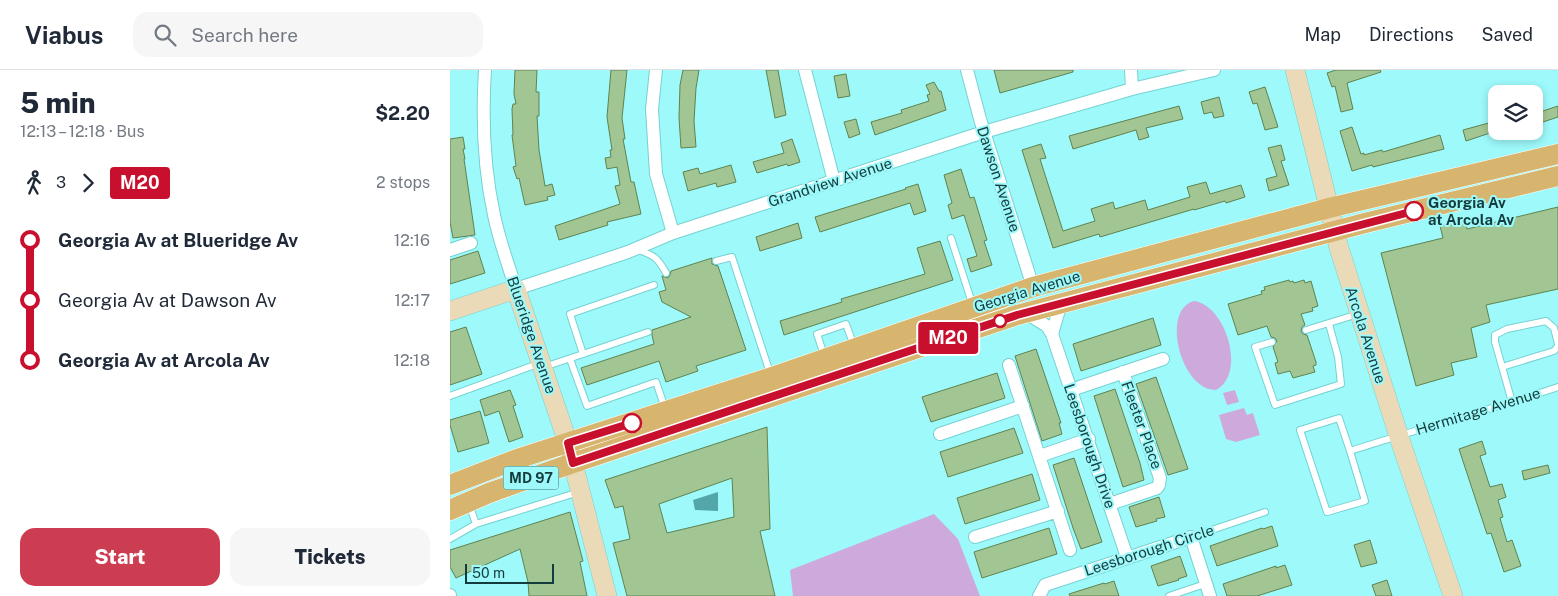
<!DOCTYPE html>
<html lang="en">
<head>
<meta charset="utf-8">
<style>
	:root { --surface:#fff; --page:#f6f6f7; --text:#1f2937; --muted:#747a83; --line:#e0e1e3; --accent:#cd3d52 }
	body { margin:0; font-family:"Public Sans",sans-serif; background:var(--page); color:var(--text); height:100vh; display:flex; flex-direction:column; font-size:19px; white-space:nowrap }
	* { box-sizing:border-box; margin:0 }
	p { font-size:16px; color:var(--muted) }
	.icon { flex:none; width:28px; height:28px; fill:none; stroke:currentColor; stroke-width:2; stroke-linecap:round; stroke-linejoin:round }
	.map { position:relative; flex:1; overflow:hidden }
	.details { display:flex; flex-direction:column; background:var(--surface); width:450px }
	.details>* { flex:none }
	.badge { padding:0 10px; border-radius:4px; font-size:18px; line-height:32px }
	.buttons { position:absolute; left:1038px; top:15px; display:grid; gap:10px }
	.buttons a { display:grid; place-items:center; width:55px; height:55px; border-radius:10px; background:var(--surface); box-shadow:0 2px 8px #0003; font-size:25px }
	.scale { position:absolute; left:15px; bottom:12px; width:89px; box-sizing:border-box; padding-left:5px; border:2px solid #153c3d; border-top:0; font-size:14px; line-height:18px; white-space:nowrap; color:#153c3d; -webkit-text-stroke:4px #9df9fa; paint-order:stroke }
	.map>.badge { position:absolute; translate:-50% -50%; box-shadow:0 0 0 2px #fff }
	.legs { display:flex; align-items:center; gap:8px; height:55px; padding:0 20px; font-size:16px }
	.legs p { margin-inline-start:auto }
	.overview { display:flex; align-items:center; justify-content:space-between; height:85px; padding:0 20px }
	h1 { font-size:28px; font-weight:800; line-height:38px }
	.button { display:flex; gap:10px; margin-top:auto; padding:10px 20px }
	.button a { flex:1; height:58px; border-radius:15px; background:var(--accent); color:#fff; font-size:20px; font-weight:800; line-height:58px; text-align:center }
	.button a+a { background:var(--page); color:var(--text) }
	ul { padding:0 20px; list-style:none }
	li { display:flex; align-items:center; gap:18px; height:60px; font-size:19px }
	li i { display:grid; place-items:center; width:8px; height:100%; margin:0 6px; background:currentColor }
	li i::after { content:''; width:12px; height:12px; margin:-6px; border:4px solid; border-radius:50%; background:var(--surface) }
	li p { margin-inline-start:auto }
	li:first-child i { background:linear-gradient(#0000 50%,currentColor 0) }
	li:last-child i { background:linear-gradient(currentColor 50%,#0000 0) }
	header { display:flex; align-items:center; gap:30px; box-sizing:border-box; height:70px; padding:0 25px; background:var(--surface); border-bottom:1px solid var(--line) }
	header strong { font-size:24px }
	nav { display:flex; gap:28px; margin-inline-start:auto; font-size:18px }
	.search { width:350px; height:45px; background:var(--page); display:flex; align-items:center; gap:12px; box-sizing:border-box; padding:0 18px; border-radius:15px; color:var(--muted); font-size:19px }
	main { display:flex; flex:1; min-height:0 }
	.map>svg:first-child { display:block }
	.green { fill:#ceaadc }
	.water { fill:#54a7a8 }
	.building { fill:#a2c693; stroke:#5f834f; fill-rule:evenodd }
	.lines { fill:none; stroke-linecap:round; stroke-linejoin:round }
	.lane-casing { stroke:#76d1d2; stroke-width:8 }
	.street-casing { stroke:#76d1d2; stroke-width:14 }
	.secondary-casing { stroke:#76d1d2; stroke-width:20 }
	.primary-casing { stroke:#fff; stroke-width:21 }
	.lane { stroke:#fff; stroke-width:6 }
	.street { stroke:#fff; stroke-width:12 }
	.secondary { stroke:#ebdab7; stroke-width:19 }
	.primary { stroke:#d7b56e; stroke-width:20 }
	.line-1-casing { stroke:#fff; stroke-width:11 }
	.line-1 { stroke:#c8102e; stroke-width:8 }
	.stop-1-dot { fill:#fff; stroke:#c8102e; stroke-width:2.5 }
	.labels { text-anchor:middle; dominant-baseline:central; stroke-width:4; stroke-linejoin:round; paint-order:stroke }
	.shield { fill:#9df9fa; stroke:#3e7576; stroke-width:1 }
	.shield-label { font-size:14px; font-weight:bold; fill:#153c3d }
	.street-label { font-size:15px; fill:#153c3d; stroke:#9df9fa }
	.stop-label { font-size:15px; font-weight:bold; fill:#153c3d; stroke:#9df9fa; text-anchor:start }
</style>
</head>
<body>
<header>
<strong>Viabus</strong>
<div class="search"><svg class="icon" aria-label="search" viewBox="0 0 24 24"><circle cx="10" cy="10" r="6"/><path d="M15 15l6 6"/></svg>Search here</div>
<nav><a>Map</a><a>Directions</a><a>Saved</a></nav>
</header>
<main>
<section class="details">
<div class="overview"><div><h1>5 min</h1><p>12:13 – 12:18 · Bus</p></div><b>$2.20</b></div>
<div class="legs"><svg class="icon" aria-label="walk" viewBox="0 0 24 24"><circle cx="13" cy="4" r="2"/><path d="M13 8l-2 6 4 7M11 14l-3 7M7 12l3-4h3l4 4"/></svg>3<svg class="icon" aria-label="forward" viewBox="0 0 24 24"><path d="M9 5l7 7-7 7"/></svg><b class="badge" style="background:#c8102e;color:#fff">M20</b><p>2 stops</p></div>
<ul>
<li><i style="color:#c8102e"></i><b>Georgia Av at Blueridge Av</b><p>12:16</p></li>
<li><i style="color:#c8102e"></i><span>Georgia Av at Dawson Av</span><p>12:17</p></li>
<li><i style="color:#c8102e"></i><b>Georgia Av at Arcola Av</b><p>12:18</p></li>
</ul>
<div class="button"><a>Start</a><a>Tickets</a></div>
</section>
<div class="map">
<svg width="1108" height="526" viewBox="0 0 1108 526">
	<rect width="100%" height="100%" fill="#9df9fa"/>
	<!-- green -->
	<path class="green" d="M744 231C776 235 797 304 766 320 731 321 710 240 744 231Z
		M785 320 789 332 777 335 773 323Z
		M794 338 797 345 803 343 810 365 786 372 776 369 769 345Z
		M484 444 508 469 530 526H343L340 500Z"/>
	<!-- water -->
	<path class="water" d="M268 422V441L245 440 243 430Z"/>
	<!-- building -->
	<path class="building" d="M65 0H87L86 22H89V46H87L89 80 95 116 102 114 105 125 97 127 98 130 75 135 69 108 67 109 63 97 66 96 62 65H63L62 39 63 34H66L64 24Z
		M161 0H177L172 48 175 69H173L181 112H184L191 144 157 152 158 155 109 170 105 156 170 134 165 116 170 115 167 97 157 99 155 88 161 87 160 80H162L157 47Z
		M233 0H249L246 18 244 51 246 77 231 78 229 48 230 15Z
		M316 0H328L336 45 325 48Z
		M544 0H623V2L550 23Z
		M886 0H930L931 2 897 13 903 39 891 42 885 16 882 17 877 3Z
		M396 4 400 26 388 28 384 6Z
		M484 12 489 21H491L496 40 425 65 421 52 452 43 451 40 479 31 477 25 480 24 476 15Z
		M815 17 828 57 815 60 807 33 803 34 799 22Z
		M769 27 774 46 764 48 762 42 754 44 751 32Z
		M729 36 733 49 696 58 699 67 689 70 686 60 623 79 619 66Z
		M1108 36V47L1084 55V44Z
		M406 49 410 64 399 68 394 52Z
		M1046 51V61L1016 71 1013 60Z
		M902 57 911 84 914 83V85L932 80 933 82 990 65 994 79 923 97 922 95 902 101 890 61Z
		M13 67 15 79H13L15 89H14L25 165 3 168 0 152V69Z
		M342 69 350 92 338 96 337 94 307 103 303 92 334 83 331 73Z
		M591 74 596 88 590 89 613 161 645 151 641 139 663 132 665 139 695 130 698 140 740 127 737 117 756 112 760 124 791 115 795 127 776 133 775 131 744 140V139L650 167 649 164 603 178 572 80Z
		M831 75 835 90 831 91 839 115 819 121 816 109 827 106 818 78Z
		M281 95 286 112 267 117 266 113 238 121 233 102 248 98 250 104Z
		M511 99 520 128 524 127 537 170 534 171 542 195 521 202 517 189 527 186 514 145 502 149 498 135 502 133 494 105Z
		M468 114 476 141 464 145 460 133 370 162 365 147 456 119 455 118Z
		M1108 137V219L1036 235 1040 252 1021 258 1027 287 1001 293 1004 305 966 316 931 183 993 168 990 156 1015 150 1017 159Z
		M348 153 352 168 310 181 306 167Z
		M490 171 503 210 334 265 330 251 392 232 391 229 475 204 467 178Z
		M28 181 35 203 0 214V190Z
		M262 188V194L268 196 296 280 246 296 248 301 216 312 209 291 137 315 131 298 204 274 202 265V260L241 247 212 232 209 222 216 220 212 206 218 208 220 205 221 201Z
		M839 210 840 212 843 211 844 213 854 210 855 213 861 211 868 236 862 238 863 241 851 244 855 255 852 257 851 261 853 264 857 265 866 292V295L863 296 865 302 843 308 840 301 828 304 825 293 828 292 823 277 827 271 825 268 821 267 817 256 788 265 778 234 812 224 811 221 815 220 814 217Z
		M703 248 711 275 631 301 623 274Z
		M16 257 32 304 0 315V262Z
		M586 279 611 353H609L612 364 592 371 565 286Z
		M547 303 555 328 481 352 472 327Z
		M706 307 738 399 718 405 686 314Z
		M665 319 690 393 694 410 673 417 644 326Z
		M60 320 66 335 63 336 73 367 59 372 49 341 35 346 30 330Z
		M30 341 39 373 8 382 0 355V350Z
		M317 357 320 459 310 461 325 526H177L163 473 180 469 173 436 165 438 155 410ZM282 408 284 447 217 463 209 434Z
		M564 358 573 383 498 407 490 382Z
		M1032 371 1036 384 1030 386 1040 417 1052 414 1056 427 1048 430 1053 447 1050 448 1057 472 1062 470 1071 496 1054 502 1041 463 1037 464 1009 379Z
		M624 388 652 472 631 479 623 458 603 395Z
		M1098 395 1100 403 1074 410 1072 401Z
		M582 404 590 430 515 454 507 428Z
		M709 427 715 447 706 449 707 451 686 457 679 437Z
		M120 442 133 491 130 492 137 526H79L78 512 70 479 6 508 0 497V480Z
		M822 456 828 476 767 496 760 476 812 458 813 459Z
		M599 458 607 484 532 508 524 482Z
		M920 470 927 493 911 497 904 475Z
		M730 486 737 506 728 509 729 510 708 516 701 496Z
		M835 495 842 515 807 526H777L773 514 826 496V498Z
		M937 510 942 526H926L922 515Z
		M664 511 669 526H620L619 524 654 513 655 514Z"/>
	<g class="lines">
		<defs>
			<path id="lane" d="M501 168 523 236
				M188 180C204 185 208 188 216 203
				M266 191 282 187 321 306
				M856 260 908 244
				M198 262 133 284 120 244 204 215
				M822 272 805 277 825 335 891 314 888 287 879 254
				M374 285 367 264 396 254 404 276
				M120 289 137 336 206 312 215 338
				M94 297 133 284
				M1052 297 1104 281 1108 276
				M0 326 90 293
				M1062 332 1045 272V265L1057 259 1096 251 1104 258 1108 274
				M900 381 889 348 850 360 877 442 915 431 900 381C969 359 1039 340 1108 317
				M19 434 26 454
				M741 467 815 442
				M0 469 26 454 129 422
				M719 526 755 514"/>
			<path id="street" d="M35 0C32 47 34 99 44 145 49 170 58 194 66 219L178 182 223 163 534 62 682 19 764 0
				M206 0 202 39 206 104 223 163
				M355 0 384 111
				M517 0 530 49 583 217
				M681 0 682 19
				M0 180 21 173
				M576 243 597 256 602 264 677 487
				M602 264 611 233
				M559 295 620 480
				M621 320 713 289
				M490 364 573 336
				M590 386 639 369
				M660 434 707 418 709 415 710 408 673 302
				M525 467 608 441
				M0 525V526
				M589 526 595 515 741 467 760 526"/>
			<path id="secondary" d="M845 0 889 178 951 373 1003 526
				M0 241 66 219 118 373 157 526"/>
			<path id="primary" d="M0 415 67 389 322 307 583 217 879 138 1108 84
				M0 440 39 423 123 393 567 245 915 153 1108 106"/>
		</defs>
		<!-- lane casing -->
		<use href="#lane" class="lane-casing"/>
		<!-- street casing -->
		<use href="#street" class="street-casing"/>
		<!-- secondary casing -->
		<use href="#secondary" class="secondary-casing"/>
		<!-- primary casing -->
		<use href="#primary" class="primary-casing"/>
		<!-- lane -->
		<use href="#lane" class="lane"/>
		<!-- street -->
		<use href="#street" class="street"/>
		<!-- secondary -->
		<use href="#secondary" class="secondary"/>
		<!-- primary -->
		<use href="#primary" class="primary"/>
	</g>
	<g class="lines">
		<defs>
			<path id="line-1" d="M182 353 118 373 123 393 567 245 964 141"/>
		</defs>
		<!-- line-1 casing -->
		<use href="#line-1" class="line-1-casing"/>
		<!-- line-1 -->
		<use href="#line-1" class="line-1"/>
	</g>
	<!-- markers -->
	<g class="stop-1-dot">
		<circle cx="964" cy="141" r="9"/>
		<circle cx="550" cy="251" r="6"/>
		<circle cx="182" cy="353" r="9"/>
	</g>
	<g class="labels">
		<!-- shield labels -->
		<rect class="shield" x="53.5" y="396.5" width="55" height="23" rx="4"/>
		<g class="shield-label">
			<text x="81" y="408">MD 97</text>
		</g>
		<!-- street labels -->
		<g class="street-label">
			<text transform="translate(549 109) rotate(72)">Dawson Avenue</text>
			<text transform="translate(380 112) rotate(-18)">Grandview Avenue</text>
			<text transform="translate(577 221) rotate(-17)">Georgia Avenue</text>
			<text transform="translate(82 265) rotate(71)">Blueridge Avenue</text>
			<text transform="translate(916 265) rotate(72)">Arcola Avenue</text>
			<text transform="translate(1028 341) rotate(-17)">Hermitage Avenue</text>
			<text transform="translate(692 355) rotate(70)">Fleeter Place</text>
			<text transform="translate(640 376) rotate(71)">Leesborough Drive</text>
			<text transform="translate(699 480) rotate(-18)">Leesborough Circle</text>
		</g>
		<!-- stop labels -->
		<g class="stop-label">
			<text x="978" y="132">Georgia Av<tspan x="978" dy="17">at Arcola Av</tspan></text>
		</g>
	</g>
</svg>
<div class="buttons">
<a><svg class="icon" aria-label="layers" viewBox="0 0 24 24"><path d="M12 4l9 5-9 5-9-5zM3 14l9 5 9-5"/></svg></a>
</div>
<div class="scale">50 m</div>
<b class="badge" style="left:498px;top:268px;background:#c8102e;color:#fff">M20</b>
</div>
</main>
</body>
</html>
